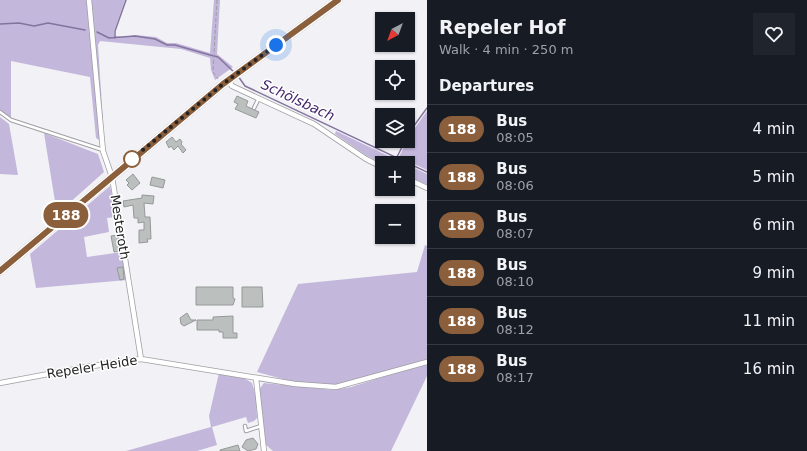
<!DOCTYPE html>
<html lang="en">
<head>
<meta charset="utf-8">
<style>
	:root { --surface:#171b24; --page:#20242c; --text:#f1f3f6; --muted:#9ea1a6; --line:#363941 }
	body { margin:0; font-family:"DejaVu Sans",sans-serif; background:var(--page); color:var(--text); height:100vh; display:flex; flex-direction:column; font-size:15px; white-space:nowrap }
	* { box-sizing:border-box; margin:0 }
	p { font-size:13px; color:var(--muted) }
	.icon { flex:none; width:22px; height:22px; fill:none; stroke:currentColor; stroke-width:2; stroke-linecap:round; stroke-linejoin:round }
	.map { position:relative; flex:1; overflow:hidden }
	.panel { display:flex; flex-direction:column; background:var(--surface); width:380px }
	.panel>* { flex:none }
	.badge { padding:0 8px; border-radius:13px; font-size:14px; line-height:26px }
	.needle { width:26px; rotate:221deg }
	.buttons { position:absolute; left:375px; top:12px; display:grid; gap:8px }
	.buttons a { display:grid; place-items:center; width:40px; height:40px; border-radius:0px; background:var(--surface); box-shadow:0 1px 3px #0004; font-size:20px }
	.you { position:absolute; width:20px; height:20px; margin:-10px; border:3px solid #fff; border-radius:50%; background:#1a73e8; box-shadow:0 0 0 6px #1a73e833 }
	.map>.badge { position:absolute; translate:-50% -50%; box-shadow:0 0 0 2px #fff }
	h2 { padding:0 12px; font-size:15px; line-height:36px }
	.round { display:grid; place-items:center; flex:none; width:42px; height:42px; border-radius:0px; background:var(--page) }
	.headline { display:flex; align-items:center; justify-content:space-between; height:68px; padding:0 12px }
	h1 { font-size:19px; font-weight:700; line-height:30px }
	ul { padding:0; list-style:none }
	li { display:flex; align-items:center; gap:12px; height:48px; padding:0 12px; border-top:1px solid var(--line) }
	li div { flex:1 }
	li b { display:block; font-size:15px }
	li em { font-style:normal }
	li .badge { min-width:44px; font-weight:700; text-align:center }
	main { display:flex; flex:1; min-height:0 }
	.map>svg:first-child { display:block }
	.green { fill:#c3b7dc }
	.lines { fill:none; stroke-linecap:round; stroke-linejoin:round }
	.stream { stroke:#83749e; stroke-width:1.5 }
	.building { fill:#bbbfbe; stroke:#949998 }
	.service-casing { stroke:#9f9ea2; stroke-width:4.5 }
	.minor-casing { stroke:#9f9ea2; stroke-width:6 }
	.secondary-casing { stroke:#9f9ea2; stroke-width:9 }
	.path { stroke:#9f9ea1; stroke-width:1; stroke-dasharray:4 2; stroke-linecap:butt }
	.service { stroke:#fff; stroke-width:2.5 }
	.minor { stroke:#fff; stroke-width:4.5 }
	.secondary { stroke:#fff; stroke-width:7 }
	.line-casing { stroke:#fff; stroke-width:9 }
	.line { stroke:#8b5e3c; stroke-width:6 }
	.walk { stroke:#232224; stroke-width:4; stroke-dasharray:0 7.2 }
	.stop-dot { fill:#fff; stroke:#8b5e3c; stroke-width:2 }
	.labels { text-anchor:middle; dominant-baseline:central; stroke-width:3; stroke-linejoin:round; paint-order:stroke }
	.street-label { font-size:13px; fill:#232224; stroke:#fff }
	.water-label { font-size:14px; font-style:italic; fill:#43256b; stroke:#fff }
</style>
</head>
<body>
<main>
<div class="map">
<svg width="427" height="451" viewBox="0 0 427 451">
	<rect width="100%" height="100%" fill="#f2f1f5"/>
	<!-- green -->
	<path class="green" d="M0 0H125L114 31V36L124 37 135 35 156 37 167 43H176L210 53 214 0H220L217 54 233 67 215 80 211 70 210 58 181 49 100 41 98 45 103 122 99 140 96 138 90 77 11 61V118L0 111Z
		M427 111V170L399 157 410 135Z
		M0 117 9 124 18 175 0 174Z
		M336 131 403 163H382L367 156 335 134Z
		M44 133 98 154 104 172 57 214Z
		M408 165 427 174V185L408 176Z
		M110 186 116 217 107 218 109 232 84 237 87 257 122 252 127 280 36 288 30 254Z
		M425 245 427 246V359L349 383 329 385 290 381 257 372 298 284 417 272Z
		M427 363V376L391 451H273L265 444 260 393V388L264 383 333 390 351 387Z
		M219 373 244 378 252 383 256 396 257 418 254 421 248 423 246 417 212 427 217 445 197 451H126L211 427 209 416Z"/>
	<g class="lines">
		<!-- stream -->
		<path class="stream" d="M0 24 19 23 34 26 48 23 85 30
			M97 32 109 38 135 36 155 39 167 45H175L210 55 218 57 235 73
			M115 38V31L126 0
			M238 76 245 86 427 172
			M408 134 427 108
			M397 157 405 141"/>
	</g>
	<!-- building -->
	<path class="building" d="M237 96 248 101 246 106 259 112 256 118 235 109 238 104 234 102Z
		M172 137 176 142 180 139 182 142 181 144 186 150 183 153 178 146 174 150 171 146 169 148 166 142Z
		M133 174 140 183 132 190 127 185 129 183 126 180Z
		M152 177 165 180 163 188 150 185Z
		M142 195 154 196 153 204 144 203 145 217H150L151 239H147L148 242 139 243V230H144V222L138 223V218H134L133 205 124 207 123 201 142 198Z
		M118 235 120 251 114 252 111 236Z
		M123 267 124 279 120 280 117 268Z
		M196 287H233V298L235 299 233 305H196Z
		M242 287H262L263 307H242Z
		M187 313 191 320H196L184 326 181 324 180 318Z
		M233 316V333H237V338H223V332H219V330H197V320H213V317Z
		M253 438 258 444 256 449 248 451 242 447 246 440Z
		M238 445 240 451H220V450Z"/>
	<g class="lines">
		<defs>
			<path id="service" d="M254 108 259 98
				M0 112 11 120 103 150
				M245 426 246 431 261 426"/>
			<path id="minor" d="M89 0 103 151 112 177 141 359
				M228 80 232 86 314 124 366 159 382 167
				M408 179 427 188
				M256 378 264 451
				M0 383 86 367 141 359 295 384 336 387 427 362"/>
			<path id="secondary" d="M0 271 223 84 338 0"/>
		</defs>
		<!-- service casing -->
		<use href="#service" class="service-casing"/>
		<!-- minor casing -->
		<use href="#minor" class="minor-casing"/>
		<!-- secondary casing -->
		<use href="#secondary" class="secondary-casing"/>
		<!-- path -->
		<path class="path" d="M217 0 213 72 218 79"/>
		<!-- service -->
		<use href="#service" class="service"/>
		<!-- minor -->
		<use href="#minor" class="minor"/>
		<!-- secondary -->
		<use href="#secondary" class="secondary"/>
	</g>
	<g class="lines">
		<defs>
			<path id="line" d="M0 271 223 84 338 0"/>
		</defs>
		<!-- line casing -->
		<use href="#line" class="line-casing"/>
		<!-- line -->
		<use href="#line" class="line"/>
		<!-- walk -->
		<path class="walk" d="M132 159 223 84 276 45"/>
	</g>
	<!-- markers -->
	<circle class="stop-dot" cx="132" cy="159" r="8"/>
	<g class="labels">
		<!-- street labels -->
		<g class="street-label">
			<text transform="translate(120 227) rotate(81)">Mesteroth</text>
			<text transform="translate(92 367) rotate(-9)">Repeler Heide</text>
		</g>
		<!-- water labels -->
		<g class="water-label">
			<text transform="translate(298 100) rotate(25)">Schölsbach</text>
		</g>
	</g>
</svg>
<div class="buttons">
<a><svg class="needle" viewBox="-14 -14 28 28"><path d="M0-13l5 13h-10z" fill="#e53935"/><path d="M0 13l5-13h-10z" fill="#9ea1a6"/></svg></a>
<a><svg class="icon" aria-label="locate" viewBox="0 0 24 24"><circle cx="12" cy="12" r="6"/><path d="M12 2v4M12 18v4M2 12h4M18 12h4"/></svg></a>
<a><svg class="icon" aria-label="layers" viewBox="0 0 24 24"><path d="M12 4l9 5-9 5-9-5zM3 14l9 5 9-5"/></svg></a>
<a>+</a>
<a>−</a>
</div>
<div class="you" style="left:276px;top:45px"></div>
<b class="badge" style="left:66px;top:215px;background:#8b5e3c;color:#fff">188</b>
</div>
<section class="panel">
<div class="headline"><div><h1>Repeler Hof</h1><p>Walk · 4 min · 250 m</p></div><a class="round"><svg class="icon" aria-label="heart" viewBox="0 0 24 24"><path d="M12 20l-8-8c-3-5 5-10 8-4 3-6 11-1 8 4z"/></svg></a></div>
<h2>Departures</h2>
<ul>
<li><span class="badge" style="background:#8b5e3c;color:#fff">188</span><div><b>Bus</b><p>08:05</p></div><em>4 min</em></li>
<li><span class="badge" style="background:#8b5e3c;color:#fff">188</span><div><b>Bus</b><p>08:06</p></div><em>5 min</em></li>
<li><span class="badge" style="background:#8b5e3c;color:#fff">188</span><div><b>Bus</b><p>08:07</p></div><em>6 min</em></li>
<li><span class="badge" style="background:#8b5e3c;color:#fff">188</span><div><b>Bus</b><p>08:10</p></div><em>9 min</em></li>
<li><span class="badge" style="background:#8b5e3c;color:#fff">188</span><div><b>Bus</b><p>08:12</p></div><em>11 min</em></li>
<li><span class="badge" style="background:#8b5e3c;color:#fff">188</span><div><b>Bus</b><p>08:17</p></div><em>16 min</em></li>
</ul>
</section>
</main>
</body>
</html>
